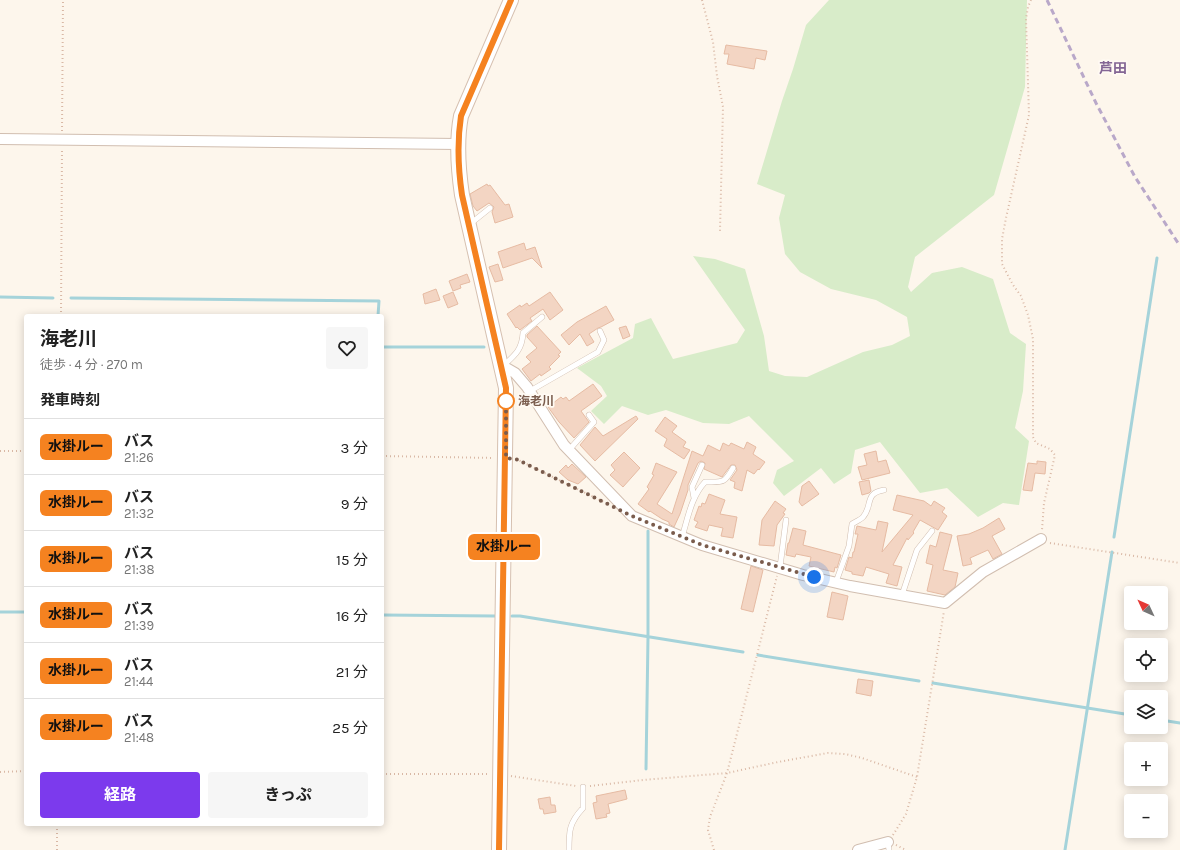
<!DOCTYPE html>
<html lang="ja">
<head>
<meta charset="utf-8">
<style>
	:root { --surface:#fff; --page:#f6f6f6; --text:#222; --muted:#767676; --line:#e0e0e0; --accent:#7c3aed }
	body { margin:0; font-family:Karla,"Noto Sans JP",sans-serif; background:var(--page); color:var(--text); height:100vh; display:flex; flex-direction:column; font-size:15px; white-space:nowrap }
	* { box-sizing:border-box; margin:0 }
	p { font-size:13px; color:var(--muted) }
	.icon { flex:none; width:22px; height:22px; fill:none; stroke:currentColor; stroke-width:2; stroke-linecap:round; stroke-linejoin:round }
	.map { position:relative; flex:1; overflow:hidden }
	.sheet { position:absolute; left:24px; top:314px; width:360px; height:512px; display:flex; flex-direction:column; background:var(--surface); border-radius:4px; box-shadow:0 2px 10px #0003 }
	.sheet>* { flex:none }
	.badge { padding:0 8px; border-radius:6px; font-size:14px; line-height:26px }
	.needle { width:26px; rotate:314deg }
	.tools { position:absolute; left:1124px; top:586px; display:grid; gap:8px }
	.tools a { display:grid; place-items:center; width:44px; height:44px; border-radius:4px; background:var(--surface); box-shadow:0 2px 10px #0003; font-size:20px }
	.you { position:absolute; width:20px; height:20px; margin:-10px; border:3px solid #fff; border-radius:50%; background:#1a73e8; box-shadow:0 0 0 6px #1a73e833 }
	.map>.badge { position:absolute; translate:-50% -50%; box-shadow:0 0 0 2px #fff }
	h2 { padding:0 16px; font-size:15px; line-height:36px }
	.round { display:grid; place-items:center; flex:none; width:42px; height:42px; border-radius:4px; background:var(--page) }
	.head { display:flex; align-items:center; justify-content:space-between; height:68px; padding:0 16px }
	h1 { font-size:19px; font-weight:700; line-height:30px }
	.button { display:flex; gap:8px; margin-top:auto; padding:8px 16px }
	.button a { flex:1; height:46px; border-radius:4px; background:var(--accent); color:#fff; font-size:16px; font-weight:700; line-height:46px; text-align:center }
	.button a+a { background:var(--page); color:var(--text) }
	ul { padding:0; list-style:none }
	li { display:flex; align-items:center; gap:12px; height:56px; padding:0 16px; border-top:1px solid var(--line) }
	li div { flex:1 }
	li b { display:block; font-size:15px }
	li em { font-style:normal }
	li .badge { min-width:44px; font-weight:700; text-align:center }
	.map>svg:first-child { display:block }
	.green { fill:#d8ecc9 }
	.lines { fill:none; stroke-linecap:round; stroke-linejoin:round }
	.stream { stroke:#a5d3da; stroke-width:3 }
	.building { fill:#f3d5c3; stroke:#e6bba3 }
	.lane-casing { stroke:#d1beb0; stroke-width:6 }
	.street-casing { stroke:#d1beb0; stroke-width:12 }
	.secondary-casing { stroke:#d6c0b0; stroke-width:16 }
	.path { stroke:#d9b8a5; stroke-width:2; stroke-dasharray:1 3; stroke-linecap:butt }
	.lane { stroke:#fff; stroke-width:5 }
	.street { stroke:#fff; stroke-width:10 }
	.secondary { stroke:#fff; stroke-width:14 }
	.rail { stroke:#b9a8c9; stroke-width:3; stroke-dasharray:6 4; stroke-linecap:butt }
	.line-casing { stroke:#fff; stroke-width:9 }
	.line { stroke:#f58220; stroke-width:6 }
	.walk { stroke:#7a5c4d; stroke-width:4; stroke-dasharray:0 7.2 }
	.stop-dot { fill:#fff; stroke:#f58220; stroke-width:2 }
	.labels { text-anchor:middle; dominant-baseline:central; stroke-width:3.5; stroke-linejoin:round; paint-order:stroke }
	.stop-label { font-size:12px; font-weight:bold; fill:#7a5c4d; stroke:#fffaf3; text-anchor:start }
	.quarter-label { font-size:14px; font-weight:bold; fill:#846695; stroke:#fffaf3 }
</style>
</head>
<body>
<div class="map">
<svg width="1180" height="850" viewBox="0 0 1180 850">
	<rect width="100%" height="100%" fill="#fdf6ec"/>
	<!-- green -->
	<path class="green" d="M829 0H1027L1025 87 994 195 915 257 908 287 911 292 932 273 962 267 993 279 1010 333 1026 344 1023 391 1015 428 1029 441 1019 505 1003 503 978 517 947 488 920 493 880 442 855 450 851 473 834 484 821 468 784 496 773 483 777 470 794 461 749 416 729 424 703 423 666 410 648 415 622 406 604 424 591 411 607 396 601 386 577 368 633 338 635 324 651 318 673 359 737 343 745 330 693 256 715 259 745 269 764 336 769 371 785 376 807 377 863 352 892 345 910 336 907 317 876 300 831 289 800 272 785 254 779 218 785 195 757 184 782 101 793 69 806 25Z"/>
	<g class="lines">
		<!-- stream -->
		<path class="stream" d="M0 297 53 298
			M71 298 379 301 378 316
			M382 347H484
			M1114 537 1157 258
			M0 612H26
			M382 615 495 616
			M512 616H520L743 652
			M758 655 919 681
			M933 683 1131 715
			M1161 720 1180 723
			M646 769 648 637V531
			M1065 850 1112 552"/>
	</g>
	<!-- building -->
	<path class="building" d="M726 45 767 51 765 60 756 58 754 69 727 64 729 54H724Z
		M487 184 488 186 490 185 505 205 509 204 513 217 495 223 492 212 494 207 489 203 477 211 473 206 470 194Z
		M524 243 526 250 535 247 542 268 532 258 503 268 498 252Z
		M498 264 503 280 495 282 489 267Z
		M467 274 470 282 460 285 461 288 453 291 449 281Z
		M436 289 440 300 425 304 423 294Z
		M453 292 458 304 448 308 443 296Z
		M550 292 563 310 550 320 543 309 530 318 532 321 520 330 517 327 516 328 507 314 520 305 521 307 527 303 529 306Z
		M606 306 614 320 601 327 598 328 589 334 594 342 587 346 580 334 569 345 561 335 577 322Z
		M537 326 561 352 558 355 560 356 549 367 551 369 541 376 540 374 531 381 522 369 531 362 526 357 537 348 527 337V335Z
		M626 326 630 336 623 339 619 328Z
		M593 384 602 396 581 411 589 422 574 438 559 422 548 407 561 397 563 399 566 397 569 401Z
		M636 416 638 419 595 461 580 445 595 427 603 436Z
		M665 417 677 426 672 432 686 442 683 447 690 450 684 459 664 446 667 439 655 431Z
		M747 442 756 447 753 454 765 462 759 470 758 469 754 474 747 470 742 491 734 488 735 482 730 480 737 470 735 465H731L722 477 704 469 705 463 701 461 698 463 688 485V490L680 514 674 527 669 524V522L662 519 650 511 649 512 638 504 649 489 647 487 654 475 652 474 656 463 677 472 657 504 672 514 692 451 703 456 708 445 720 451 723 443 729 446 731 443 744 449Z
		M876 451 878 462 886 460 890 473 862 480 858 467 867 465 864 454Z
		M624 452 640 468 623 487 610 475 615 470 611 465Z
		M1037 461 1046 462 1045 474 1035 473 1032 491 1023 490 1028 463 1037 464Z
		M572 464 586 477 578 484 568 480 559 472 566 465 568 468Z
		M869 480 871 491 869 493 862 495 859 482Z
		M809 481 819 494 802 506 799 502 802 486Z
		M709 494 725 500 720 514 737 517 733 538 721 536 723 528 709 525 707 531 695 527 698 522 694 520 699 506 701 507 702 503 705 504Z
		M897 495 924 501 931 506 934 501 945 508 942 512 947 516 938 530 920 520 913 532 914 533 908 540 907 538 893 565 902 567 897 586 886 583 889 574 866 567 863 576 852 574V572L845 570 849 557 852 558 853 552H854L858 534H855L857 526 876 530 878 521 888 523 882 552 913 515 893 510Z
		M775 501 786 509 783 513 785 514 777 525 774 546 759 545 762 520Z
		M999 518 1005 529 992 536 1002 554 993 559 988 550 970 558 972 564 963 566 957 536 969 534 983 528Z
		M793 528 806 531 803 545 841 555 837 568 835 567 834 572 809 566 811 557 796 554 795 557 786 555 788 543H789Z
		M940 532 952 535 943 570 958 573 955 587 945 595 927 591 933 565 926 563 930 545 936 547Z
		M751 566 763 570 753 612 741 609Z
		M832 592 848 596 843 620 827 617Z
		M858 679 873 681 871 696 856 693Z
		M625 790 627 799 608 804 610 813 606 814 607 817 596 819 593 803 597 802 596 796Z
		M550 797 551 805H555L556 812 544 814 543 809H540L538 799Z"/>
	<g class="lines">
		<defs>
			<path id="lane" d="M470 224 490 208
				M503 366C515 355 522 350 523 333L542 317
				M530 391 598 352 604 340 600 331
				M569 450 594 422 589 415
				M694 498 692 487 702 465
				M682 537C688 518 691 497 705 482 723 482 724 484 733 468
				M780 567 786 520
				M836 582 849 546 852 524C855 522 860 520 863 517 873 506 864 493 884 490
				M902 595 917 550 932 531
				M888 842 889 850
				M569 850C569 831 569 823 583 808V787"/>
			<path id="street" d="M0 139 458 144
				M501 365 515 373 527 387 564 445 632 516 702 545 803 575 850 586 945 603 983 572 1041 539
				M858 850 888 842"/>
			<path id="secondary" d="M499 850 506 388 462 195C458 168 456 142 461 116L511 0"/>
		</defs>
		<!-- lane casing -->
		<use href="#lane" class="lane-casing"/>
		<!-- street casing -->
		<use href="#street" class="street-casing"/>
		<!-- secondary casing -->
		<use href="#secondary" class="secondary-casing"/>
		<!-- path -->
		<path class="path" d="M702 0 713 42 717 76 723 107 720 231
			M1031 0 1028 7 1026 19 1029 115 1006 218 1002 239V264L1013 285 1021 296 1028 315 1033 339V437L1036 443 1050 449 1055 455 1044 503 1042 530
			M62 131 63 0
			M61 316 62 149
			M0 451H26
			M382 456 494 458
			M516 459 604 502
			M1050 543 1180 563
			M0 772 26 771
			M382 774H489
			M511 776 576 786
			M590 786 643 780 727 773 778 762 828 753 845 754 862 758 917 777
			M893 835 906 814 917 777 944 611
			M896 845 906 850
			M57 850V824
			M714 850 708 830 710 817 727 773 777 576"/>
		<!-- lane -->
		<use href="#lane" class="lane"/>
		<!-- street -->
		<use href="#street" class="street"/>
		<!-- secondary -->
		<use href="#secondary" class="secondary"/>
		<!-- rail -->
		<path class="rail" d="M1047 0 1096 103 1135 177 1180 246"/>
	</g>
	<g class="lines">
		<defs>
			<path id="line" d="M499 850 506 388 462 195C458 168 457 142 461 116L511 0"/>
		</defs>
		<!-- line casing -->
		<use href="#line" class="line-casing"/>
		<!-- line -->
		<use href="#line" class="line"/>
		<!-- walk -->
		<path class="walk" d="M506 401V399V458L516 459 632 516 702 545 814 577"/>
	</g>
	<!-- markers -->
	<circle class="stop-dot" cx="506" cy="401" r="8"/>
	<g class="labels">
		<!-- stop labels -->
		<g class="stop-label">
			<text x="518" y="401">海老川</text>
		</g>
		<!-- quarter labels -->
		<g class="quarter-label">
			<text x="1113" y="68">芦田</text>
		</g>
	</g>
</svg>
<div class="tools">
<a><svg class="needle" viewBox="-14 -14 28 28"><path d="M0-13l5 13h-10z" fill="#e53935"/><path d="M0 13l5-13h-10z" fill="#767676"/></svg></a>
<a><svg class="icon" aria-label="locate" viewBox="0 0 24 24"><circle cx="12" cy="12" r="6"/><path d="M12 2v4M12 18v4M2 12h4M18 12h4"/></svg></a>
<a><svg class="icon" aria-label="layers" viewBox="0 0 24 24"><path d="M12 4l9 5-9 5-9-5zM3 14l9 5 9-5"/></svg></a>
<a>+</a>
<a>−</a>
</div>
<div class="you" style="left:814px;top:577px"></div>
<b class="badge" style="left:504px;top:547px;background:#f58220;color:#111">水掛ルー</b>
<section class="sheet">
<div class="head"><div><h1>海老川</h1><p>徒歩 · 4 分 · 270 m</p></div><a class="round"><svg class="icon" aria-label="heart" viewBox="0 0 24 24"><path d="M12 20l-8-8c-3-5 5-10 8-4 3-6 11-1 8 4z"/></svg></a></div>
<h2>発車時刻</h2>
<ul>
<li><span class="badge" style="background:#f58220;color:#111">水掛ルー</span><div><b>バス</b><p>21:26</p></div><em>3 分</em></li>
<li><span class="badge" style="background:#f58220;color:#111">水掛ルー</span><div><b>バス</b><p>21:32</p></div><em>9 分</em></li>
<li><span class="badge" style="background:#f58220;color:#111">水掛ルー</span><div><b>バス</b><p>21:38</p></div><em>15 分</em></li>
<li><span class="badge" style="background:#f58220;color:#111">水掛ルー</span><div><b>バス</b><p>21:39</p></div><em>16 分</em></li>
<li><span class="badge" style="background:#f58220;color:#111">水掛ルー</span><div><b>バス</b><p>21:44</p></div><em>21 分</em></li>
<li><span class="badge" style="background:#f58220;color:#111">水掛ルー</span><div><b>バス</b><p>21:48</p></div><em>25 分</em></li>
</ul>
<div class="button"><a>経路</a><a>きっぷ</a></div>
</section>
</div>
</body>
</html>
